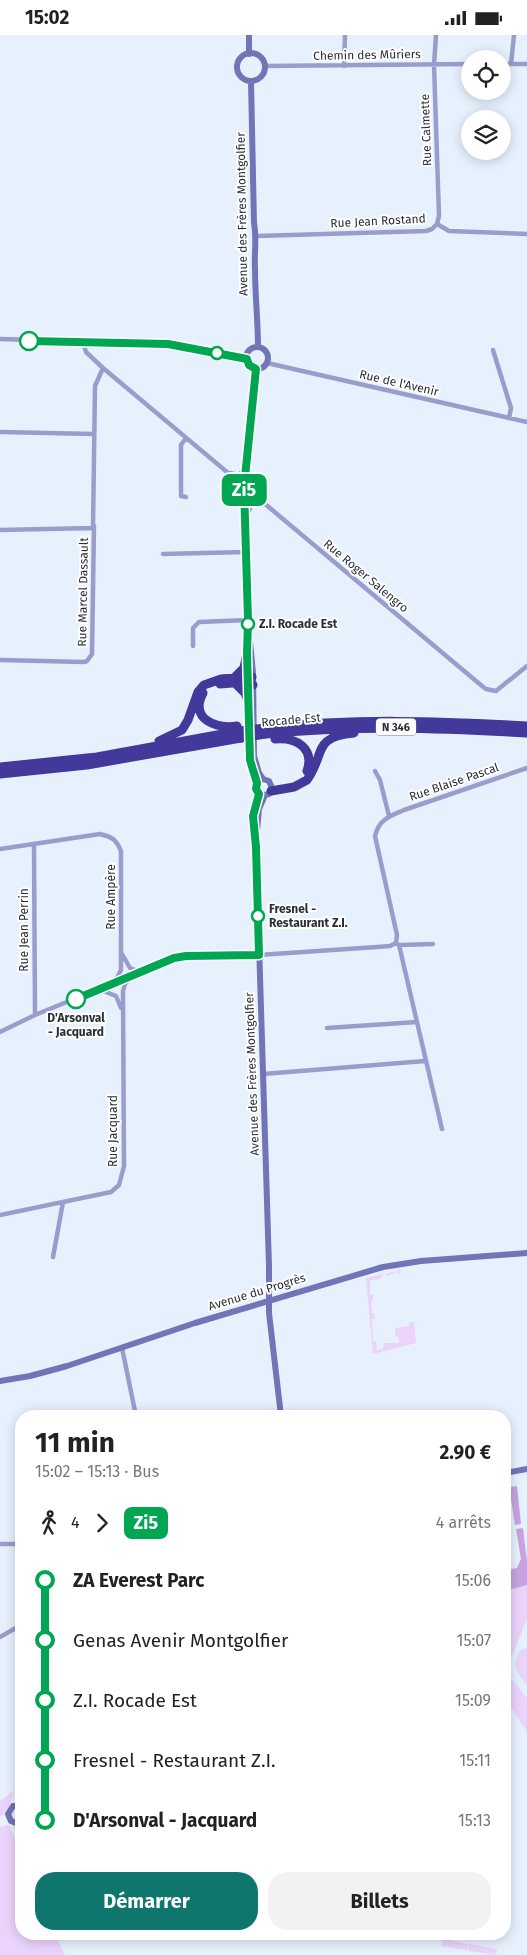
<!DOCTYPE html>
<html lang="fr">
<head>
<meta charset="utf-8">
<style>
	:root { --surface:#fff; --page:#f2f2f2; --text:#222; --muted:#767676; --accent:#0f766e }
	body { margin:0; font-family:"Fira Sans",sans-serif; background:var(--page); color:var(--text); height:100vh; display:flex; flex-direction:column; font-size:19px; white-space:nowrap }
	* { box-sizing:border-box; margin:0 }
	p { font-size:16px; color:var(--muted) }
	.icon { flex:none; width:28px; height:28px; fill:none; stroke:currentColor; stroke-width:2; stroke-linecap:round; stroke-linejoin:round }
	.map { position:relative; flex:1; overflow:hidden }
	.details { position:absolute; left:15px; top:1375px; width:496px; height:530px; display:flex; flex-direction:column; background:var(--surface); border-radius:20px; box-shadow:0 2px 12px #0003 }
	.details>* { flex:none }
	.badge { padding:0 10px; border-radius:8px; font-size:18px; line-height:32px }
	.tools { position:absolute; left:461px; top:15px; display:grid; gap:10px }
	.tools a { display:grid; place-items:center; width:50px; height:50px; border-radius:50%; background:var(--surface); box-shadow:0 2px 12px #0003; font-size:25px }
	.map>.badge { position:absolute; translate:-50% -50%; box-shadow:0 0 0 2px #fff }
	.legs { display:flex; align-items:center; gap:8px; height:55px; padding:0 20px; font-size:16px }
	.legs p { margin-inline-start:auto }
	.headline { display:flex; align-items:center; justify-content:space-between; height:85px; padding:0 20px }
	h1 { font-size:28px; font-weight:700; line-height:38px }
	.action { display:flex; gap:10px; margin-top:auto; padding:10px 20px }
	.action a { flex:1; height:58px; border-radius:20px; background:var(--accent); color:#fff; font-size:20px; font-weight:700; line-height:58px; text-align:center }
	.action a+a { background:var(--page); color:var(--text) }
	ul { padding:0 20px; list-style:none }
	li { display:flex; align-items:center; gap:18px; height:60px; font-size:19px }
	li i { display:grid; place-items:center; width:8px; height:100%; margin:0 6px; background:currentColor }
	li i::after { content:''; width:12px; height:12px; margin:-6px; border:4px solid; border-radius:50%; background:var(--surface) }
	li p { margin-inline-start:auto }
	li:first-child i { background:linear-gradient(#0000 50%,currentColor 0) }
	li:last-child i { background:linear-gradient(currentColor 50%,#0000 0) }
	.status { display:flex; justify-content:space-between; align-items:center; height:35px; padding:0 25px; background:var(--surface); direction:ltr }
	.status svg { height:14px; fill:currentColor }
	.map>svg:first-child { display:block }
	.green { fill:#ebd4fc }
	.forest { fill:#c7a4e1 }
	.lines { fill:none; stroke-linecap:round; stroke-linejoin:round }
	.street { stroke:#9a9dcc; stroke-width:4.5 }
	.secondary { stroke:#7274b8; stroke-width:6 }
	.highway { stroke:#42399a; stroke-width:9 }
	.highway-bridge { stroke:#42399a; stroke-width:9 }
	.line-1-casing { stroke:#fff; stroke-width:11 }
	.line-1 { stroke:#00a651; stroke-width:8 }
	.stop-1-dot { fill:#fff; stroke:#00a651; stroke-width:2.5 }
	.labels { text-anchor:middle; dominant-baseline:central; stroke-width:4; stroke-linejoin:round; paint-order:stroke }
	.shield { fill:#fff; stroke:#696d72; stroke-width:1 }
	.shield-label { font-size:11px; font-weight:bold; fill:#292f36 }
	.street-label { font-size:12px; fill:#292f36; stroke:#fff }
	.stop-label { font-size:12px; font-weight:bold; fill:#292f36; stroke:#fff; text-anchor:start }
</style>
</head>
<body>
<div class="status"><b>15:02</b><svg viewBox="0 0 49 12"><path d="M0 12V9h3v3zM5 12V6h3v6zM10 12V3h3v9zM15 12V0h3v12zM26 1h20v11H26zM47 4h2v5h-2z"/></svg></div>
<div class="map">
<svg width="527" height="1920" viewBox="0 0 527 1920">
	<rect width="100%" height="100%" fill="#e7f1fd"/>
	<!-- green -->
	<path class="green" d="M399 1235 406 1236H401L398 1240 396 1237 386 1242 387 1239H384L380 1244 370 1245V1260H373V1266H371L372 1278H374L375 1284H372L373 1306H376L377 1315 383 1314 384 1308H399V1303L395 1300V1293L409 1291V1287H413L414 1288 416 1308 373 1319 366 1243 397 1236 398 1237Z
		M527 1549V1584L511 1623 505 1618V1556Z
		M527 1613V1650C519 1640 512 1633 518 1620 520 1615 521 1614 527 1613Z
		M505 1636 527 1663V1697L505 1663Z
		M14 1755 10 1769 3 1780 0 1781V1766Z
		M9 1790 21 1818V1899H55L65 1920H0V1792Z
		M443 1904 468 1909 467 1915 441 1911Z
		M469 1909 497 1914 496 1920 468 1916Z"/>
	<!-- forest -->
	<path class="forest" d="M517 1451 521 1489 515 1490 509 1452Z
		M523 1493 527 1527V1550L505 1556V1535L517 1533 521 1524 516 1494Z"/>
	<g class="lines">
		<!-- street -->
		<path class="street" d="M436 0 434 30 439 181 437 189
			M502 29H527
			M511 29 514 0
			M265 31 470 29
			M344 31 345 0
			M437 189 449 196 527 199
			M257 201 426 196 432 194 437 189
			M0 304 168 309 247 325
			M83 308 86 317 103 333 482 651 486 654 496 656 527 631
			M493 315 511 373 509 383
			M267 328 527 387
			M0 397 94 399
			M230 438 239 440 245 433
			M186 462 181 461V410L186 403
			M246 482 252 469 261 467
			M0 495 93 493 95 351 103 333
			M163 519 246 517
			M193 611V593L199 587 248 585
			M0 625 84 627 87 626 92 619 94 491
			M375 736 380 745 389 781
			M34 810 35 980
			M0 814 100 799C112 802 116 804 121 816V935L116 945
			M396 908 397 900 375 801C379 784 390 781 404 775L527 733
			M399 910 442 1094
			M122 919 130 933 140 937
			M101 955 116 961 121 973
			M327 993 417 987
			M0 997 35 980 174 923 186 921 259 920 377 912 390 911 396 908 399 910 433 909
			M263 1039 425 1026
			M0 1180 111 1157 119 1150 124 1131 123 956 125 949 132 941
			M53 1222 63 1167
			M122 1313 136 1381
			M0 1509H21
			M0 1602 21 1590"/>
		<!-- secondary -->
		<path class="secondary" d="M249 0V19
			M237 32a14 14 0 1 1 28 0a14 14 0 1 1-28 0Z
			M251 46 254 188C257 204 254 219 255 234 255 260 258 286 258 312
			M246 323a11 11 0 1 1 22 0a11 11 0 1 1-22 0Z
			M256 334 244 452 248 585 253 638 254 721 259 738 263 744
			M249 666 250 725 257 748
			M259 759 253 781 256 812 269 1231V1278L281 1381
			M257 796 259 774 265 760 269 759 272 753 269 746 263 744 258 747 256 753 259 759 265 760
			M0 1346 30 1341 67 1331 195 1288 383 1232 421 1226 527 1218
			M505 1438 527 1434
			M21 1772 13 1771 8 1779 11 1786 16 1788 21 1787"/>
		<!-- highway -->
		<path class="highway" d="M236 641 244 633 247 618
			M220 649 244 647 252 642
			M236 649 245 658 249 668
			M203 658C189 684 216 694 237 691
			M265 693C352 683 439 686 527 691
			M265 699C353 690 439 693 527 698
			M275 704C296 702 315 713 307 736
			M159 706 182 695 188 685 198 657 204 650 221 644 246 642 253 650
			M0 732 97 722 239 696
			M0 739 87 730 241 703
			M271 756 294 752 307 745C326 718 312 702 354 698"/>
		<!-- highway-bridge -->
		<path class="highway-bridge" d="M239 696 265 693
			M241 703 265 699"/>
	</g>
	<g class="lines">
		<defs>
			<path id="line-1" d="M29 306 168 309 247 324 249 330 256 334 244 452 248 585 247 618 250 725 257 748 256 754 259 759 253 781 256 812 259 920 186 921 174 923 76 964"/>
		</defs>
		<!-- line-1 casing -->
		<use href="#line-1" class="line-1-casing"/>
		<!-- line-1 -->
		<use href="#line-1" class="line-1"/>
	</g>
	<!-- markers -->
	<g class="stop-1-dot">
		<circle cx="29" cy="306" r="9"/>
		<circle cx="217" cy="318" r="6"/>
		<circle cx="248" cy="589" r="6"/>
		<circle cx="258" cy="881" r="6"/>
		<circle cx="76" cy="964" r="9"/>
	</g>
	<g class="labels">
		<!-- shield labels -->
		<rect class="shield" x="376" y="683.5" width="40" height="17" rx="4"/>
		<g class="shield-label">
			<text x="396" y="692">N 346</text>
		</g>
		<!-- street labels -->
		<g class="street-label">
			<text transform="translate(367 20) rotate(-1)">Chemin des Mûriers</text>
			<text transform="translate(426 95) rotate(-92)">Rue Calmette</text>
			<text transform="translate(242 179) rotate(-91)">Avenue des Frères Montgolfier</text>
			<text transform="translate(378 186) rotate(-3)">Rue Jean Rostand</text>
			<text transform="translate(399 348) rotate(13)">Rue de l'Avenir</text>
			<text transform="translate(366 541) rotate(40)">Rue Roger Salengro</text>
			<text transform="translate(83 557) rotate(-89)">Rue Marcel Dassault</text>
			<text transform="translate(291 685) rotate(-5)">Rocade Est</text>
			<text transform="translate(454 747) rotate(-19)">Rue Blaise Pascal</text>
			<text transform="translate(111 862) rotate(-90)">Rue Ampère</text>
			<text transform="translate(24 895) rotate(-90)">Rue Jean Perrin</text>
			<text transform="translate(252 1039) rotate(-92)">Avenue des Frères Montgolfier</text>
			<text transform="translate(113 1096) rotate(-90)">Rue Jacquard</text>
			<text transform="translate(257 1257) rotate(-17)">Avenue du Progrès</text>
		</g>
		<!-- stop labels -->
		<g class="stop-label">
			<text x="259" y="589">Z.I. Rocade Est</text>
			<text x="269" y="874">Fresnel -<tspan x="269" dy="14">Restaurant Z.I.</tspan></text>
			<text x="76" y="983" text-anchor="middle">D'Arsonval<tspan x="76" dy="14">- Jacquard</tspan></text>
		</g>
	</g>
</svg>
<div class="tools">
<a><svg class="icon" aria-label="locate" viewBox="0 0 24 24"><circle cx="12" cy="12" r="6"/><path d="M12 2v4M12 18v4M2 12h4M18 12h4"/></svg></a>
<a><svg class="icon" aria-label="layers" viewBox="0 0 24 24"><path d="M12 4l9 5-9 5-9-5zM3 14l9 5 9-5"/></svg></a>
</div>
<b class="badge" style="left:244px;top:455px;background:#00a651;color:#fff">Zi5</b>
<section class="details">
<div class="headline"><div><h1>11 min</h1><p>15:02 – 15:13 · Bus</p></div><b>2.90 €</b></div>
<div class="legs"><svg class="icon" aria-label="walk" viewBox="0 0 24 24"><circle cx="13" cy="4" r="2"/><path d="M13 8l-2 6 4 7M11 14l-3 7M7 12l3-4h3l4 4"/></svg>4<svg class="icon" aria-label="forward" viewBox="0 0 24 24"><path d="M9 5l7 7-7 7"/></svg><b class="badge" style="background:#00a651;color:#fff">Zi5</b><p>4 arrêts</p></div>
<ul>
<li><i style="color:#00a651"></i><b>ZA Everest Parc</b><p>15:06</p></li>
<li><i style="color:#00a651"></i><span>Genas Avenir Montgolfier</span><p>15:07</p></li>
<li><i style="color:#00a651"></i><span>Z.I. Rocade Est</span><p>15:09</p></li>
<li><i style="color:#00a651"></i><span>Fresnel - Restaurant Z.I.</span><p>15:11</p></li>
<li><i style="color:#00a651"></i><b>D'Arsonval - Jacquard</b><p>15:13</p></li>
</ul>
<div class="action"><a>Démarrer</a><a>Billets</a></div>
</section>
</div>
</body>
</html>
